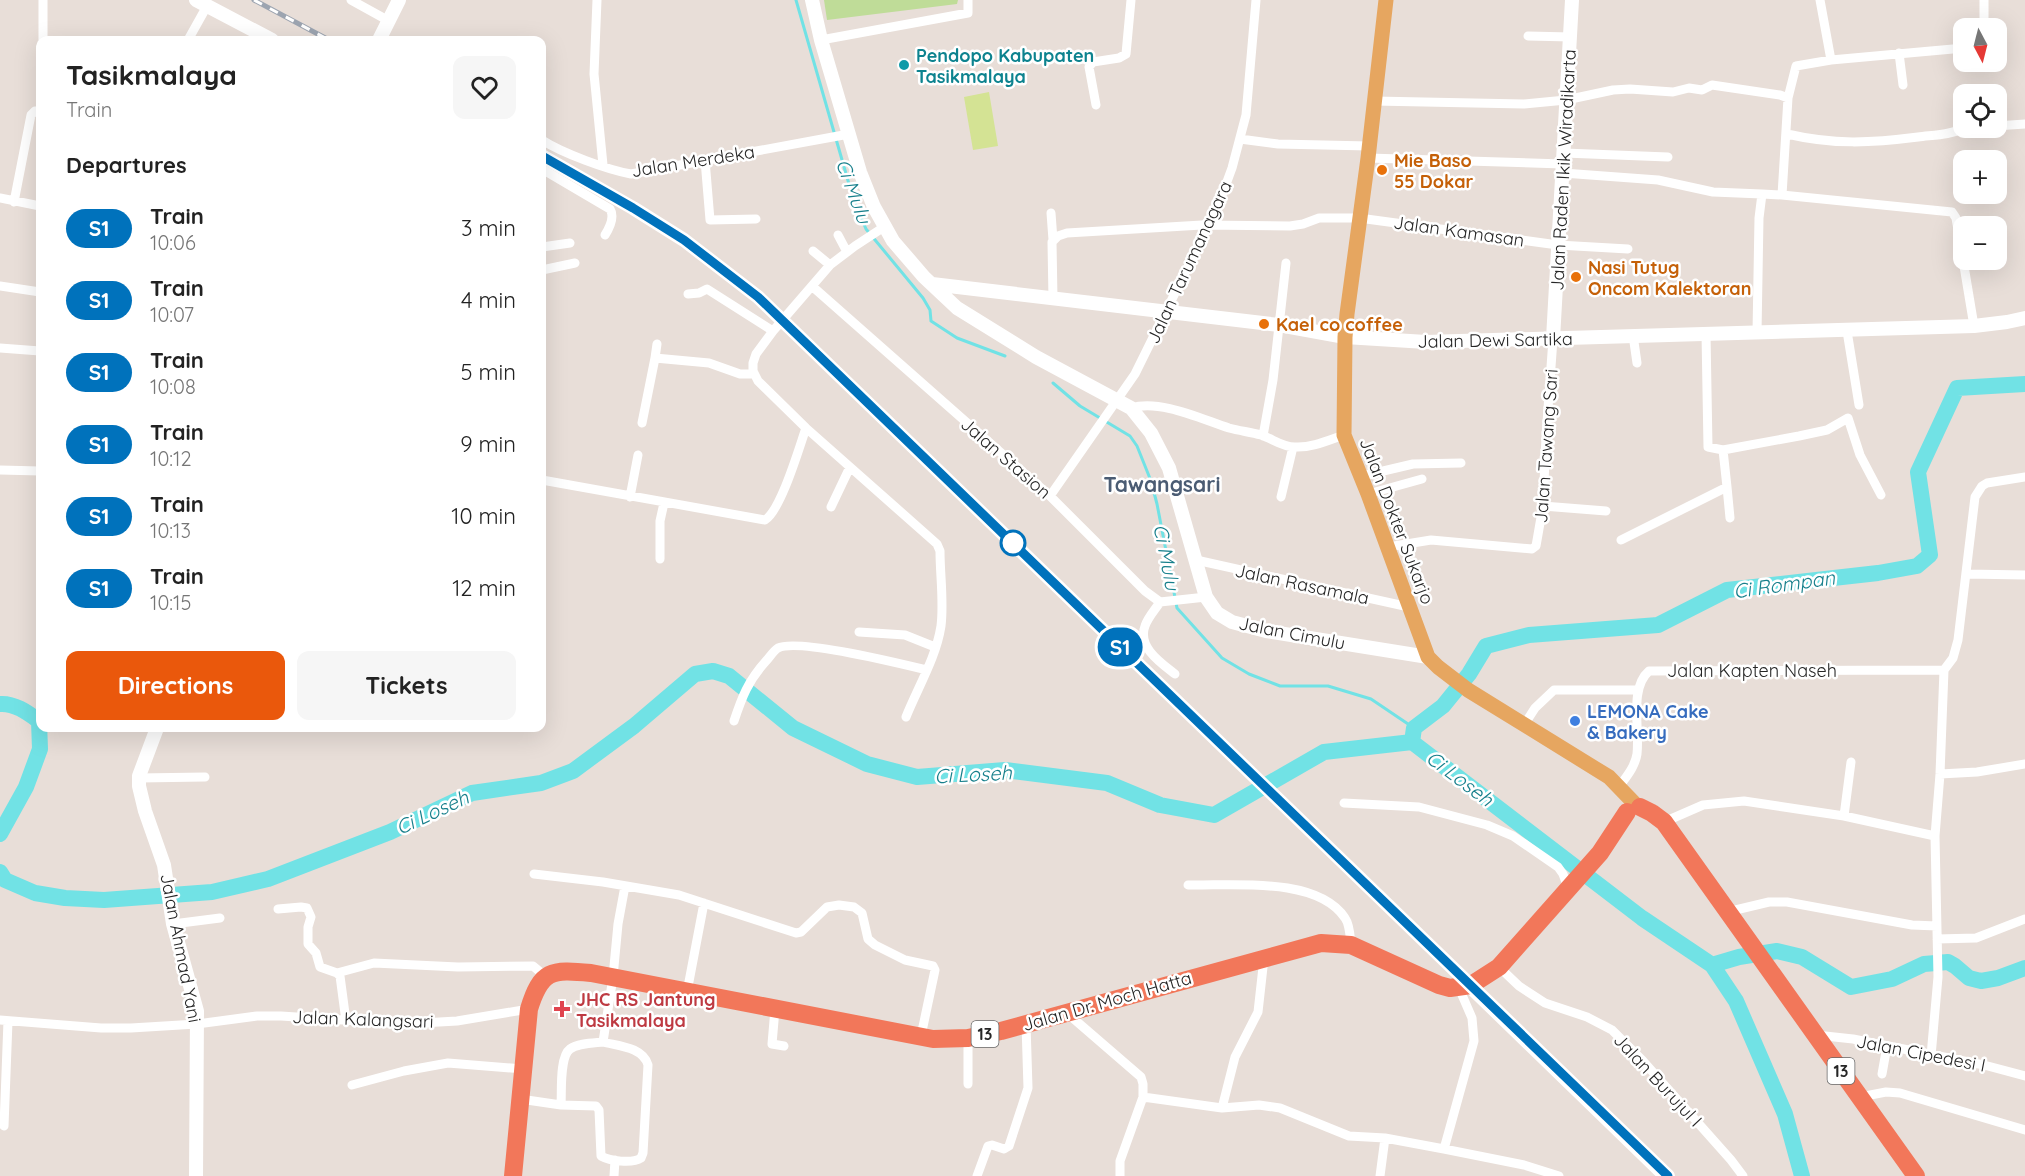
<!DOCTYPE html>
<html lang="en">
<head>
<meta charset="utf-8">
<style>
	:root { --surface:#fff; --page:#f6f6f6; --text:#222; --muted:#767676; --accent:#ea580c }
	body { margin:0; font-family:Quicksand,sans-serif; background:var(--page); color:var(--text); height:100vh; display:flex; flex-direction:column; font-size:22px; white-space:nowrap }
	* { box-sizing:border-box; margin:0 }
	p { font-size:20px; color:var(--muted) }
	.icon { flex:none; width:33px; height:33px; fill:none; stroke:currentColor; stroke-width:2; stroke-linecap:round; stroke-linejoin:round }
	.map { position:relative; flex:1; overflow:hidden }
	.drawer { position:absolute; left:36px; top:36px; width:510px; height:696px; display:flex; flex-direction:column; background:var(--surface); border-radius:12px; box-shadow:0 6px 24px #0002 }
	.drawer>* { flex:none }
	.badge { padding:0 12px; border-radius:20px; font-size:21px; line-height:39px }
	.needle { width:39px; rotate:173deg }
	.controls { position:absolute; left:1953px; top:18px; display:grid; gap:12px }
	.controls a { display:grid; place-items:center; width:54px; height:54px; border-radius:12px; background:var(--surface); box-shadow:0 6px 24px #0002; font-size:30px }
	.map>.badge { position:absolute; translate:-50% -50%; box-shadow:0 0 0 3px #fff }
	h2 { padding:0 30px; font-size:22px; line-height:54px }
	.round { display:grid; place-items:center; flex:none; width:63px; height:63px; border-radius:12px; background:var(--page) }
	.headline { display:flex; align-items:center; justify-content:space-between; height:102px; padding:0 30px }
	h1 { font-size:28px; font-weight:800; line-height:45px }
	.button { display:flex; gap:12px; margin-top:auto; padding:12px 30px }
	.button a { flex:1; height:69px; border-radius:12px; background:var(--accent); color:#fff; font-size:24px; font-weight:800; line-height:69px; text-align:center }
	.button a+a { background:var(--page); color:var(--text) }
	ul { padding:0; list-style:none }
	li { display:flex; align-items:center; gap:18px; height:72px; padding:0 30px }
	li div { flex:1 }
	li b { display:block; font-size:22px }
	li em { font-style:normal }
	li .badge { min-width:66px; font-weight:700; text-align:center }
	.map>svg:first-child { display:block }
	.green { fill:#bfdc98 }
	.pitch { fill:#d4e394 }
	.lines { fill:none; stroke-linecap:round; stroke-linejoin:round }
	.stream { stroke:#71e2e5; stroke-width:3 }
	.river { stroke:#71e2e5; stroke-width:16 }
	.street { stroke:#fff; stroke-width:9 }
	.secondary { stroke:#fff; stroke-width:14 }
	.primary { stroke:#e6a660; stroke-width:15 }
	.highway { stroke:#f2775a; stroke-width:18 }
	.rail-casing { stroke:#9ca4b0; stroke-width:5 }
	.rail { stroke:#fff; stroke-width:3; stroke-dasharray:9; stroke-linecap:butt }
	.line-casing { stroke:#fff; stroke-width:14 }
	.line { stroke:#0072bc; stroke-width:9 }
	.culture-dot { fill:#0f9aa8; stroke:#fff; stroke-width:2 }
	.food-dot { fill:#e8710a; stroke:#fff; stroke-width:2 }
	.stop-dot { fill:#fff; stroke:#0072bc; stroke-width:3 }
	.shop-dot { fill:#3f7fe0; stroke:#fff; stroke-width:2 }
	.health-dot { fill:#e0444e; stroke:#fff; stroke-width:2 }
	.labels { text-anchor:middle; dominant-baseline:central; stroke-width:5; stroke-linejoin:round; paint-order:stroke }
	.shield { fill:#fff; stroke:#676767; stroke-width:1.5 }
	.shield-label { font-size:16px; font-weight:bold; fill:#262626 }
	.culture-label { font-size:18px; font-weight:bold; fill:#0d838f; stroke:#fff; text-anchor:start }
	.food-label { font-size:18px; font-weight:bold; fill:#c56008; stroke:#fff; text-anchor:start }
	.street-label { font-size:18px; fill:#262626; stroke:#fff }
	.shop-label { font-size:18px; font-weight:bold; fill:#366cbe; stroke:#fff; text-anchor:start }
	.health-label { font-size:18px; font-weight:bold; fill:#be3a42; stroke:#fff; text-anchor:start }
	.water-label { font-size:20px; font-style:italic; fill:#167f8b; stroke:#fff }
	.quarter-label { font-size:21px; font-weight:bold; fill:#4b5c73; stroke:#fff }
</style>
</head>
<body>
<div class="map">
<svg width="2025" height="1176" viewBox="0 0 2025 1176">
	<rect width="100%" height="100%" fill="#e8ded8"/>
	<!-- green -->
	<path class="green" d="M824 0H958L957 4 827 20Z"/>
	<!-- pitch -->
	<path class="pitch" d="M989 92 998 146 973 150 964 97Z"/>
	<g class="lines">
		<!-- stream -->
		<path class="stream" d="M796 0 853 198 866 229 923 298 930 310 931 321 957 338 1005 356
			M1053 383 1080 406 1130 436 1137 446 1151 481 1157 504 1177 608 1222 658 1249 674 1280 686H1328L1371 699 1414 728"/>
		<!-- river -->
		<path class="river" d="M0 704C15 703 28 713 39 721L40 749 26 787 0 834
			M1412 742 1414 728 1443 706 1469 674 1486 646 1529 635 1658 625 1727 590 1878 573 1917 566 1930 555 1918 472 1957 388 2025 384
			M0 872 5 880 35 893 65 898 104 900 212 892 268 879 390 832 472 793 541 783 573 771 634 726 695 674 713 671 729 676 793 728 867 764 917 777 1005 770 1107 783 1160 805 1214 815 1324 752 1412 742 1642 918 1712 965 1736 1001 1785 1114 1802 1176
			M1712 965 1739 957 1777 951 1802 957 1851 987 1892 979 1924 964 1948 962 1955 966 1969 978 1981 981 1998 978 2025 968"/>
		<!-- street -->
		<path class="street" d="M43 0V40
			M351 0 389 21
			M597 0 594 74 603 165
			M1820 0 1831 60
			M1984 28V0
			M1528 36 1571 37
			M188 40 207 6
			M821 40 968 13V0
			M1964 48 1831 60 1796 66 1788 98 1782 195 1952 212 1956 218 1974 326
			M1899 53 1903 85
			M1374 101 1524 104 1566 100 1613 90 1630 89 1673 92 1689 88 1702 90 1712 85 1780 95 1788 98
			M1096 105 1089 67 1093 62 1119 58 1126 54 1131 0
			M1996 126 2025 124
			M1787 134C1834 145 1871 143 1918 137 1933 135 1951 135 1964 128
			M1240 139 1278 144 1369 146
			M542 140C562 153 608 170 631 174L849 134
			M1564 153 1668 157
			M1368 158 1563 164
			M705 160 710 220 756 219
			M542 169 610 209C615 217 610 227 605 235
			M1563 173 1658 180 1713 192 1762 194
			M0 198 40 206
			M14 202 31 115 35 111H40
			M1051 213 1053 240
			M884 227 855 246 830 265 773 331 756 354 753 363V371L758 381 806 428 937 544 940 551C940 575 944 602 941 626 936 658 918 687 906 717
			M838 235 847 252
			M542 247 570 243
			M813 251 830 265
			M542 270 575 263
			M0 286 40 292
			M813 287 1050 496 1145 591 1160 602 1206 597
			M688 294 699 293 707 289 773 331
			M1053 299 1052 242 1058 236 1067 233 1202 225 1290 226 1303 224 1319 218H1359L1558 245 1628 249
			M1847 331 1859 405
			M1757 333 1759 218 1762 194 1782 195
			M1706 334 1708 447 1723 450 1799 436 1827 430 1848 418 1860 455 1881 495
			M1633 335 1637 363
			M0 348 40 351
			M655 358 657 344
			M1131 408C1160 399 1201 419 1229 428 1240 431 1250 432 1261 435 1273 439 1282 447 1295 447 1312 448 1329 440 1344 435
			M642 423 655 358 709 363 740 374H753
			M1263 436 1273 380 1286 263
			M1723 450 1727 487
			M0 470 40 471
			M1362 476 1413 464 1461 463
			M542 480 765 520C781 510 799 448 806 428
			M1368 494 1422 479
			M1050 496 1135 374 1218 206 1232 168 1246 115 1256 0
			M630 497 638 455
			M1281 497 1293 447
			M1543 506 1606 511
			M831 507 850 467
			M1621 540 1727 487 1730 518
			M1388 547 1431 540 1532 549 1536 546 1543 506 1546 436 1553 339
			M660 559V521L664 503
			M1196 560 1409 607
			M1967 574 2025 575
			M1160 602C1155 610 1148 617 1145 626 1137 647 1161 663 1175 674
			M859 632 905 635 935 647
			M734 721C742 697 748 681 766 661 770 657 773 651 778 648 797 638 902 664 927 670
			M1524 725 1535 708 1554 690H1638
			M1940 774 1977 772 2025 764
			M139 778 205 777
			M1619 787C1626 777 1635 767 1637 754 1640 729 1629 688 1649 671L1944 670
			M1344 803 1419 807 1487 825 1513 836 1558 867 1563 874 1568 888
			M1844 816 1851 762
			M1664 822 1703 805 1744 801 1844 816 1935 836
			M534 874 603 882 679 895 796 933 801 932 827 907 839 905 854 907 862 913 868 939 875 945 905 960 933 966 935 970 921 1036
			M1188 885C1232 886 1317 876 1345 918 1350 925 1350 936 1351 945
			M278 909 301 907 307 908 311 917 308 927V944L316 953 320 967 337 973 374 963 458 967 533 966 545 976
			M1727 912 1769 902H1787L1912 925 1937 926
			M173 924 220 918
			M1937 939 1976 938 2025 919
			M1499 967 1519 986 1545 1003 1587 1017 1612 1030 1643 1061 1731 1160 1743 1176
			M337 973 340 976 346 1021
			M1466 986 1662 1176
			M687 992 704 903
			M775 1009 772 1044 784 1046
			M1067 1013 1141 1077 1143 1084V1097L1222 1108 1259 1105 1280 1108 1349 1136 1385 1138 1444 1149 1524 1165 1559 1176
			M0 1020 101 1028H131L197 1024 257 1016H281L404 1024 457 1021 529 1009
			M1816 1035 1853 1039 1984 1065 2025 1076
			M603 1042C618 1046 643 1047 648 1065L643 1153 641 1158C632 1164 610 1161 601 1156L599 1110 596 1106 561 1105C562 1093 559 1057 570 1049 578 1043 593 1043 603 1042Z
			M603 1042 613 977 618 924 625 886
			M1931 1056 1938 977 1935 836 1940 774 1944 670 1953 658 1958 640 1975 497 1982 486 1987 483 2025 477
			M1882 1074 1887 1046
			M968 1084V1038
			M352 1085 404 1071 448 1063 523 1069
			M1860 1097 1886 1092 1900 1093 2025 1130
			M520 1099 561 1105
			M1222 1108 1235 1057 1258 1012 1264 958
			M4 1126 8 1021
			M1444 1149 1474 1041 1472 1018 1459 988
			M614 1176 615 1160
			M977 1176 988 1146 992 1145 1004 1149 1009 1146 1028 1088 1026 1024
			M1120 1176V1161L1143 1097
			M1380 1176 1385 1138"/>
		<!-- secondary -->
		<path class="secondary" d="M196 0 272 40
			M812 0 821 40 860 172 874 207 893 241 924 277 957 308 1036 357 1131 408 1151 433 1169 468 1206 597 1217 613 1232 622 1266 631 1428 657
			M379 40 399 0
			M932 284 1279 325 1345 337 1426 342 1974 326 2007 322 2025 318
			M1553 339 1572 0
			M157 728 139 776V786L145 811 164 865 173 924 197 1011 196 1176"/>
		<!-- primary -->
		<path class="primary" d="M1386 0 1368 158 1347 314 1345 337 1344 435 1368 494 1428 657 1438 667 1468 690 1609 777 1637 806"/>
		<!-- highway -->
		<path class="highway" d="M1640 807 1652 813 1664 822 1916 1176
			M513 1176 529 1009C541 970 551 969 591 973L933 1039 968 1038 1001 1031 1321 943 1351 945 1439 985 1450 988 1471 985 1499 967 1600 853 1627 812"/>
		<defs>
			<path id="rail" d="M254 0 329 40
				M542 156 684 240 758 297 1668 1176"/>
		</defs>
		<!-- rail casing -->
		<use href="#rail" class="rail-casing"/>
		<!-- rail -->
		<use href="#rail" class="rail"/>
	</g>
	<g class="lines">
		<defs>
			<path id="line" d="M542 156 633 208 684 240 758 297 1668 1176"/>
		</defs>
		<!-- line casing -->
		<use href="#line" class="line-casing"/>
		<!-- line -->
		<use href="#line" class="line"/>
	</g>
	<!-- markers -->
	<circle class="culture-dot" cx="904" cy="65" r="6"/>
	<g class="food-dot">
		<circle cx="1382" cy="170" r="6"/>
		<circle cx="1576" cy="277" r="6"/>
		<circle cx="1264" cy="324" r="6"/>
	</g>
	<circle class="stop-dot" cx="1013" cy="543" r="12"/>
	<circle class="shop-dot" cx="1575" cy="721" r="6"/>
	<path class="health-dot" d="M559 1000h6v6h6v6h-6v6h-6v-6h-6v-6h6z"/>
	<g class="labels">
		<!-- shield labels -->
		<g class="shield">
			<rect x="971.5" y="1021" width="27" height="26" rx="4.5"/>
			<rect x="1827.5" y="1058" width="27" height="26" rx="4.5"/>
		</g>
		<g class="shield-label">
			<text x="985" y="1034">13</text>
			<text x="1841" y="1071">13</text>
		</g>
		<!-- culture labels -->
		<g class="culture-label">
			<text x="916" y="55">Pendopo Kabupaten<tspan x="916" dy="21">Tasikmalaya</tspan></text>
		</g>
		<!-- food labels -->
		<g class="food-label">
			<text x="1394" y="160">Mie Baso<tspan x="1394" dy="21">55 Dokar</tspan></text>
			<text x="1588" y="267">Nasi Tutug<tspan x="1588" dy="21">Oncom Kalektoran</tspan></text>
			<text x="1276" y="324">Kael co coffee</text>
		</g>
		<!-- street labels -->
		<g class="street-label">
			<text transform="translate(693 161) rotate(-9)">Jalan Merdeka</text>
			<text transform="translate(1563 170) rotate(-87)">Jalan Raden Ikik Wiradikarta</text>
			<text transform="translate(1459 231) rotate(8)">Jalan Kamasan</text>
			<text transform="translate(1189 262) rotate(-65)">Jalan Tarumanagara</text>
			<text transform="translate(1495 340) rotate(-1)">Jalan Dewi Sartika</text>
			<text transform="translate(1546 446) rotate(-86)">Jalan Tawang Sari</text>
			<text transform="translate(1006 458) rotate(41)">Jalan Stasion</text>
			<text transform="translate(1397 521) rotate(69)">Jalan Dokter Sukarjo</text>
			<text transform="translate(1302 584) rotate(12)">Jalan Rasamala</text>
			<text transform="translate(1292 633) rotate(11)">Jalan Cimulu</text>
			<text x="1752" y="670">Jalan Kapten Naseh</text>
			<text transform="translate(181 948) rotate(79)">Jalan Ahmad Yani</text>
			<text transform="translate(1107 1001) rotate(-16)">Jalan Dr. Moch Hatta</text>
			<text transform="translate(363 1019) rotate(2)">Jalan Kalangsari</text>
			<text transform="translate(1921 1053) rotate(11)">Jalan Cipedesi I</text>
			<text transform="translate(1658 1080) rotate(47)">Jalan Burujul I</text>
		</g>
		<!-- shop labels -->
		<g class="shop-label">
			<text x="1587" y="711">LEMONA Cake<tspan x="1587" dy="21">&amp; Bakery</tspan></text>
		</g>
		<!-- health labels -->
		<g class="health-label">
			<text x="576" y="999">JHC RS Jantung<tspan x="576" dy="21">Tasikmalaya</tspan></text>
		</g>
		<!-- water labels -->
		<g class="water-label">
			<text transform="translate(854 191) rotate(70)">Ci Mulu</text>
			<text transform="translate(1167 557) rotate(79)">Ci Mulu</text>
			<text transform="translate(1784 584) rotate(-8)">Ci Rompan</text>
			<text transform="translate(973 774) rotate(-3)">Ci Loseh</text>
			<text transform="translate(1460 778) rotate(37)">Ci Loseh</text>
			<text transform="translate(432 812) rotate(-25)">Ci Loseh</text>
		</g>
		<!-- quarter labels -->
		<g class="quarter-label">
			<text x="1162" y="484">Tawangsari</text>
		</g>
	</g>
</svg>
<div class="controls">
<a><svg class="needle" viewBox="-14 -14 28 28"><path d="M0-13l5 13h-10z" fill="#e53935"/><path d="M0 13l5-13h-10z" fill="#767676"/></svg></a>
<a><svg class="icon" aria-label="locate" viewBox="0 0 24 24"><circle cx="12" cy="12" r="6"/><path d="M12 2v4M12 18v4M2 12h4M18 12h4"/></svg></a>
<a>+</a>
<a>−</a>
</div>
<b class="badge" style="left:1120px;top:647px;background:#0072bc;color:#fff">S1</b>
<section class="drawer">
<div class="headline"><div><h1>Tasikmalaya</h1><p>Train</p></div><a class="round"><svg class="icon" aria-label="heart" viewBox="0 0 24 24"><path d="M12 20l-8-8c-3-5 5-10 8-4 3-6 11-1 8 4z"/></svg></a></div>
<h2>Departures</h2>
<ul>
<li><span class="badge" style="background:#0072bc;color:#fff">S1</span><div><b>Train</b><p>10:06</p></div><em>3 min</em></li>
<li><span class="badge" style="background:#0072bc;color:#fff">S1</span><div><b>Train</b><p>10:07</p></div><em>4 min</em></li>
<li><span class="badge" style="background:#0072bc;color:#fff">S1</span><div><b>Train</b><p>10:08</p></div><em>5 min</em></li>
<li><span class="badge" style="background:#0072bc;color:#fff">S1</span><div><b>Train</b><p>10:12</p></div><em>9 min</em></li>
<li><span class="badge" style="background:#0072bc;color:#fff">S1</span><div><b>Train</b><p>10:13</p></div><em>10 min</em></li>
<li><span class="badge" style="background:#0072bc;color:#fff">S1</span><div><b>Train</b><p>10:15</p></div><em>12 min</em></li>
</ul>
<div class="button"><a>Directions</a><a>Tickets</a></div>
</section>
</div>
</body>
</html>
